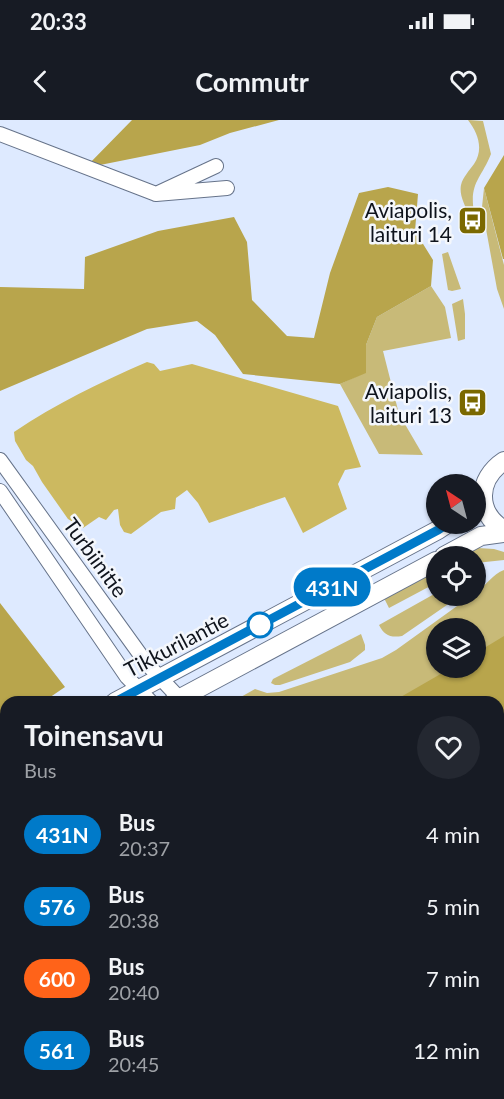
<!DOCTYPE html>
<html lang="en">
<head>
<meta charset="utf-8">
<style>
	:root { --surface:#171b24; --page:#242831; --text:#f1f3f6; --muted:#9ea1a6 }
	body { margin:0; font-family:Lato,sans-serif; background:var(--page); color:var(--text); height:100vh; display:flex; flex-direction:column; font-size:22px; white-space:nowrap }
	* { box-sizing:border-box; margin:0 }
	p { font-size:20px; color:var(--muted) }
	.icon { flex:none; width:33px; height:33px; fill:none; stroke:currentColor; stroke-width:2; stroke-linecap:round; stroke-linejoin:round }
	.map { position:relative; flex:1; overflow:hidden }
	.panel { position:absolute; left:0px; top:576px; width:504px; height:404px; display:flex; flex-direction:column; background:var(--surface); border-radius:18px 18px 0 0; box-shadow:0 2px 4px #0004 }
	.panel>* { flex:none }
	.badge { padding:0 12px; border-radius:20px; font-size:21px; line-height:39px }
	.needle { width:39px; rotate:324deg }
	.tools { position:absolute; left:426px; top:354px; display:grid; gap:12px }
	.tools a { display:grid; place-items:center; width:60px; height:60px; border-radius:50%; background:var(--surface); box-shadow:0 2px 4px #0004; font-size:30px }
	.map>.badge { position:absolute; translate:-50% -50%; box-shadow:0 0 0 3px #fff }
	.round { display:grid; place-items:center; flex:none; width:63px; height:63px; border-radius:32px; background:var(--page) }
	.summary { display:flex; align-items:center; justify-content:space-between; height:102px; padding:0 24px }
	h1 { font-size:28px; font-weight:700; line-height:45px }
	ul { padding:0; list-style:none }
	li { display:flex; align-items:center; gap:18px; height:72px; padding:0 24px }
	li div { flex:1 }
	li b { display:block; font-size:22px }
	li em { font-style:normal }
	li .badge { min-width:66px; font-weight:700; text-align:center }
	.status { display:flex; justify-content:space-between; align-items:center; height:42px; padding:0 30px; background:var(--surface); direction:ltr }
	.status svg { height:16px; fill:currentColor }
	header { display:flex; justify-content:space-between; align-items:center; height:78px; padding:0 24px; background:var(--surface); font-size:27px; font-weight:700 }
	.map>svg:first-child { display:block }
	.built { fill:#cadefe }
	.green { fill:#c8ba78; fill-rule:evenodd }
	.forest { fill:#b8a54c }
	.water { fill:#ccb960 }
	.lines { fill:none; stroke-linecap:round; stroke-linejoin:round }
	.minor-casing { stroke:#66738a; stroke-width:16 }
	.major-casing { stroke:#66738a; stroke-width:20 }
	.minor { stroke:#fff; stroke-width:14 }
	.major { stroke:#fff; stroke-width:18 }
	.line-casing { stroke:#fff; stroke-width:14 }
	.line { stroke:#007ac9; stroke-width:9 }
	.stop-dot { fill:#fff; stroke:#007ac9; stroke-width:3 }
	.labels { text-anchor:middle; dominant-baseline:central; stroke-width:5; stroke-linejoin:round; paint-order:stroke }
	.poi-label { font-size:21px; fill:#0e131c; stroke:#f4f7fc; text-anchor:end }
	.street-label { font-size:21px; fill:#0e131c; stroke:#f4f7fc }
</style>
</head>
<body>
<div class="status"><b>20:33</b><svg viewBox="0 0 49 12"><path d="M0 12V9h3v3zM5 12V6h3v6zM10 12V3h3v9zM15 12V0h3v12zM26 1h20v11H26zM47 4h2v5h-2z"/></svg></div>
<header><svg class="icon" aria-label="back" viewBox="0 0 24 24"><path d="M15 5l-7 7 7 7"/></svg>Commutr<svg class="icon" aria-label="heart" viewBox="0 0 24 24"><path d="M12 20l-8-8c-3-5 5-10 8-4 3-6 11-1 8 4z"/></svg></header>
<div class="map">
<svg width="504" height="979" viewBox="0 0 504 979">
	<rect width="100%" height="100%" fill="#deeaff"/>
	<!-- built -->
	<path class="built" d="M6 819V974H432L436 979H0V823Z"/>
	<!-- green -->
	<path class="green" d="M468 0 483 1 491 34C481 59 469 63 474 92L468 93C465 85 459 75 461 65 463 57 469 51 474 44 484 29 478 13 468 0Z
		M484 68 504 145V189L497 169 482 87Z
		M448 132 461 169 452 171 448 170 442 134Z
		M431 166 445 187 451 218 383 231 399 294 423 335 379 334 340 264 366 252V225L377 197Z
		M463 179 465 194V219L458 221 452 184Z
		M478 428 494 429 504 432V440L476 443V436H461Z
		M436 450V463L389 488 384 478Z
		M504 450V979H479L475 974H498V582H232L255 569 267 573 279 572 382 538 396 530 471 476H476V473C485 466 493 454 504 450ZM436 508H476V548H436Z
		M436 473V476H460L402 516C390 518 384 515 379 505Z
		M361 514 365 525V530L350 542 280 565H275L271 563 273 559Z
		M6 700V765L0 767V703Z"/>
	<!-- forest -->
	<path class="forest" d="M132 0H279L230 13 200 25 85 48Z
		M504 35V139H503L484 68Z
		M388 67 418 74 415 111 433 140 431 166 377 197 366 225V253L340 264 243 254 215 215 197 201 147 209 0 271V167L84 169 85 137 158 111 234 97 247 122 252 180 287 216 314 218 330 153 359 73Z
		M0 483 65 567 43 582H6V607L0 612Z
		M504 516V903L498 895V582H392L451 548H476V533Z
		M504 928V979H479L475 974H498V933Z"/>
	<!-- water -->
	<path class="water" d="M147 242 154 244 160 251 192 244 338 286 361 347 345 350 338 364 347 389 303 413 285 377 209 403 198 383 187 370 176 378 175 389 161 392 131 414 124 412 120 405 118 389 114 390 106 400 99 397 83 408 68 399 42 362 33 346 26 340 15 321 14 312C57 283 99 263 147 242Z"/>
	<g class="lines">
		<defs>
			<path id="minor" d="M0 14 156 74
				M216 46 156 74 227 68
				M0 340 147 544 183 582
				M0 371 127 557 151 582
				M455 974 459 979"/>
			<path id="major" d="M504 341C477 359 475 392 504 410
				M444 436 481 416 504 413
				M115 582 438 410 447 404
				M173 582 436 441
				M0 644 6 641
				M0 677 6 673"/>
		</defs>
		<!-- minor casing -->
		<use href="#minor" class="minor-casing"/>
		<!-- major casing -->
		<use href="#major" class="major-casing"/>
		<!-- minor -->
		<use href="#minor" class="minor"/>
		<!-- major -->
		<use href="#major" class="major"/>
	</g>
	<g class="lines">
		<defs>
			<path id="line" d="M115 582 438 410 447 404"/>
		</defs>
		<!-- line casing -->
		<use href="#line" class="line-casing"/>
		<!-- line -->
		<use href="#line" class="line"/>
	</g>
	<!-- icons -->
	<defs>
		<symbol id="bus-square" viewBox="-11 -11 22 22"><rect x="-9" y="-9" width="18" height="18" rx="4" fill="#7b6900" stroke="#f4f7fc"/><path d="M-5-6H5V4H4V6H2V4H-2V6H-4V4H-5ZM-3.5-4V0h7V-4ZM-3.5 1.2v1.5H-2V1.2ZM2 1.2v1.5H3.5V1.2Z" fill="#fff"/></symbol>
	</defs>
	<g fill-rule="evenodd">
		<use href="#bus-square" x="456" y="84" width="33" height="33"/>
		<use href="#bus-square" x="456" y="266" width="33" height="33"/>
	</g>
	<!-- markers -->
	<circle class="stop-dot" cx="260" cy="505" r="12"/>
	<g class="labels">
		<!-- poi labels -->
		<g class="poi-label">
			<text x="452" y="89">Aviapolis,<tspan x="452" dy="24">laituri 14</tspan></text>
			<text x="452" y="270">Aviapolis,<tspan x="452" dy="24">laituri 13</tspan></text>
		</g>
		<!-- street labels -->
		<g class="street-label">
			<text transform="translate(96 437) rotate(54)">Turbiinitie</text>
			<text transform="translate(176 524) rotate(-28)">Tikkurilantie</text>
		</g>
	</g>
</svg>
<div class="tools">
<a><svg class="needle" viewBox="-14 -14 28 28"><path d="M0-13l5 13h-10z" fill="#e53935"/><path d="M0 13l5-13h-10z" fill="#9ea1a6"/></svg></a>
<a><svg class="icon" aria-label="locate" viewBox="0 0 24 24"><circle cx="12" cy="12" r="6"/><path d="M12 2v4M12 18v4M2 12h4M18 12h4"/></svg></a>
<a><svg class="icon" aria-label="layers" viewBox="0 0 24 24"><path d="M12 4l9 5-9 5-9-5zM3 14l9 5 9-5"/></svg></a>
</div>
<b class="badge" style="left:332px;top:467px;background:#007ac9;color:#fff">431N</b>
<section class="panel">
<div class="summary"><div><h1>Toinensavu</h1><p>Bus</p></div><a class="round"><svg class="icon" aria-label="heart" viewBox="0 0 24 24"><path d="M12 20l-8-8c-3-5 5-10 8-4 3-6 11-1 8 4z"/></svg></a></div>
<ul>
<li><span class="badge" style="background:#007ac9;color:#fff">431N</span><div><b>Bus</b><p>20:37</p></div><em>4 min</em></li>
<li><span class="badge" style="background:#007ac9;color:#fff">576</span><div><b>Bus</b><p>20:38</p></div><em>5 min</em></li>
<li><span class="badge" style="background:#ff6319;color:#fff">600</span><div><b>Bus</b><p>20:40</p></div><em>7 min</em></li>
<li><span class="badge" style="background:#007ac9;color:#fff">561</span><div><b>Bus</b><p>20:45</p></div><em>12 min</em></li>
</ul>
</section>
</div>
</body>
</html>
